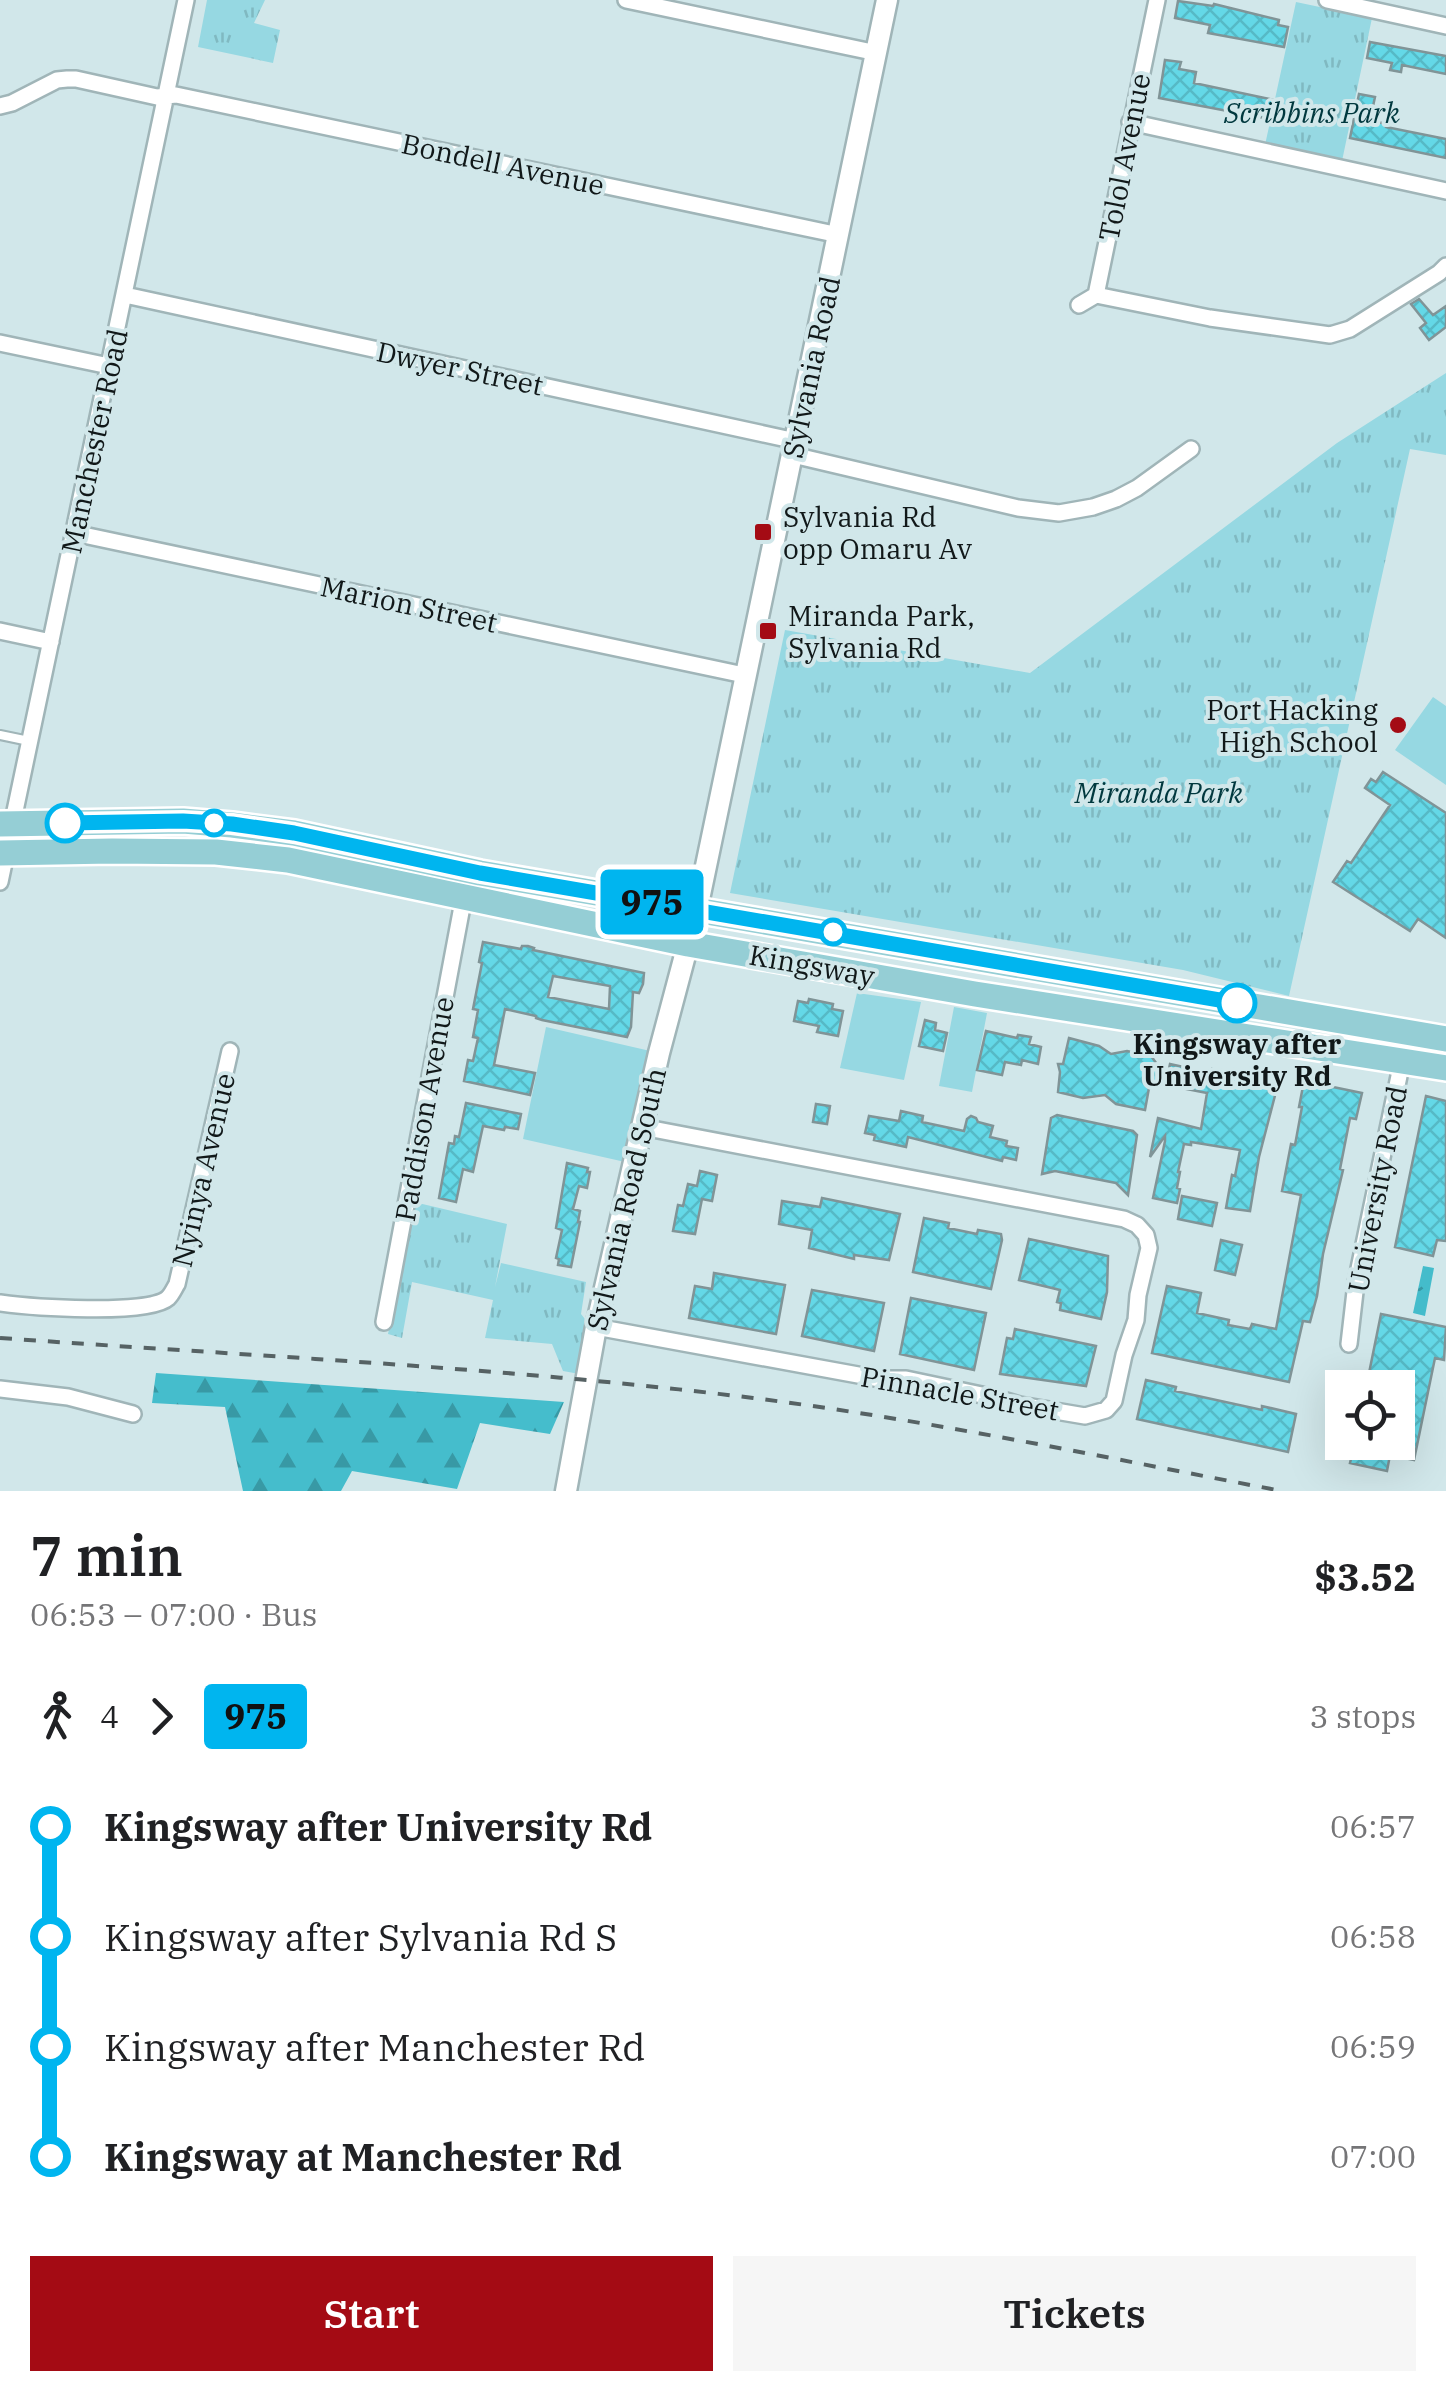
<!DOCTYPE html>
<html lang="en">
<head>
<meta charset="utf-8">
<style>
	:root { --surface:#fff; --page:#f6f6f6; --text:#202124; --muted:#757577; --accent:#a40b14 }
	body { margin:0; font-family:"IBM Plex Serif",serif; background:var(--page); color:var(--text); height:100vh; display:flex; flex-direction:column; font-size:38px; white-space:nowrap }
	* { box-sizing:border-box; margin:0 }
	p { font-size:32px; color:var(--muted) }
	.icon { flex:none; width:55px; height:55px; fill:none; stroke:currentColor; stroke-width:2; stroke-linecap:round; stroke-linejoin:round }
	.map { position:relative; height:1491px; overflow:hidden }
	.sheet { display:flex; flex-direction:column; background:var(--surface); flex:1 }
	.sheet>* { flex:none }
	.badge { padding:0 20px; border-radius:8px; font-size:35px; line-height:65px }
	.controls { position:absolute; left:1325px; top:1370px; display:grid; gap:20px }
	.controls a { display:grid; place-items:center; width:90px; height:90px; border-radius:0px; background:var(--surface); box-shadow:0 10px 40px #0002; font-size:50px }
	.map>.badge { position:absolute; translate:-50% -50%; box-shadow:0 0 0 5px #fff }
	.legs { display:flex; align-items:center; gap:15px; height:110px; padding:0 30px; font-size:32px }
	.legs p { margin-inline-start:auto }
	.head { display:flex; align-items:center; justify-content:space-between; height:170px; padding:0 30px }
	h1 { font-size:55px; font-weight:600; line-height:75px }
	.action { display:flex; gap:20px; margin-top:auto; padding:20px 30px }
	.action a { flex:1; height:115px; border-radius:0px; background:var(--accent); color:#fff; font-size:40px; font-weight:600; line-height:115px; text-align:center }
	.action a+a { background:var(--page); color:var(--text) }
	ul { padding:0 30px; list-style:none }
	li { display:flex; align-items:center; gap:35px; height:110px; font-size:38px }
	li i { display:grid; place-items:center; width:15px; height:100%; margin:0 12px; background:currentColor }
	li i::after { content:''; width:25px; height:25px; margin:-12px; border:8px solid; border-radius:50%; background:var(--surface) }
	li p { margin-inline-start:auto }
	li:first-child i { background:linear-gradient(#0000 50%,currentColor 0) }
	li:last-child i { background:linear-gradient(currentColor 50%,#0000 0) }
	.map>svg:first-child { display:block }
	.green { fill:#96d8e2 }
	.forest { fill:url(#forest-firs) }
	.park { fill:url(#park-tufts) }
	.water { fill:url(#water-ripples) }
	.building { fill:url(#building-cross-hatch); stroke:#809497; stroke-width:2.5; fill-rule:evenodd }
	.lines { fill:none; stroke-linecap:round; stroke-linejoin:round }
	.service-casing { stroke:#a0b5b8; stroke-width:12 }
	.minor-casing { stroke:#a0b5b8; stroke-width:20 }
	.tertiary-casing { stroke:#a0b5b8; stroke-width:25 }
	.primary-casing { stroke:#fff; stroke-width:30 }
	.service { stroke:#fff; stroke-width:8 }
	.minor { stroke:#fff; stroke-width:15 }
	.tertiary { stroke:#fff; stroke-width:20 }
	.primary { stroke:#95ced5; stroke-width:25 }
	.rail { stroke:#566264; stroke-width:4; stroke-dasharray:12 12; stroke-linecap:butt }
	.line-1-casing { stroke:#fff; stroke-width:22 }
	.line-1 { stroke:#00b5ef; stroke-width:15 }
	.poi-dot { fill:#a40b14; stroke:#d1e7ea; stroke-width:4 }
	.stop-1-dot { fill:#fff; stroke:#00b5ef; stroke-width:5 }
	.labels { text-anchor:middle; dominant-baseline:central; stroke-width:8; stroke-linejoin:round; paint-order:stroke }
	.park-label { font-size:28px; font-style:italic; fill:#00383e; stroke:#d1e7ea }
	.street-label { font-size:28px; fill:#111819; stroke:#d1e7ea }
	.poi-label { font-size:28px; fill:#111819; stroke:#d1e7ea; text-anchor:start }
	.stop-label { font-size:28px; font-weight:bold; fill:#111819; stroke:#d1e7ea }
</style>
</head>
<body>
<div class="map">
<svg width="1446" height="1491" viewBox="0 0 1446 1491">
	<defs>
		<pattern id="forest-firs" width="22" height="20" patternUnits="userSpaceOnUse" patternTransform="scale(2.5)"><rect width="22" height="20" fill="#45bdcc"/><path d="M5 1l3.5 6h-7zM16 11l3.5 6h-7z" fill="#3899a5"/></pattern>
		<pattern id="park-tufts" width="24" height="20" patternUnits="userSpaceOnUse" patternTransform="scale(2.5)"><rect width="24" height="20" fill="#96d8e2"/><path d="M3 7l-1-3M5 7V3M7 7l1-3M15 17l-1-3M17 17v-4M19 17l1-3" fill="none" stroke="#80b9c1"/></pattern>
		<pattern id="water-ripples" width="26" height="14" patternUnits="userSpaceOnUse" patternTransform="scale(2.5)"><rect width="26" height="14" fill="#44bccb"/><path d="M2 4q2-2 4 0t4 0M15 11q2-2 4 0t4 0" fill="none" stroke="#3798a4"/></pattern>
		<pattern id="building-cross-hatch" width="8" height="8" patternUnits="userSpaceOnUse" patternTransform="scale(2.5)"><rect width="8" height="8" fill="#64d8e7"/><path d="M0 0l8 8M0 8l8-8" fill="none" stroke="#56b9c6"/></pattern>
	</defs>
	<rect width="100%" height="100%" fill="#d1e7ea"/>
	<!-- green -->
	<path class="green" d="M1433 697 1446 706V785L1395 750Z
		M857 993 921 1002 904 1080 840 1068Z
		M954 1007 987 1013 972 1092 939 1086Z
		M546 1027 659 1053 634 1164 523 1139Z"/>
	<!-- forest -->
	<path class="forest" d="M156 1373 564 1402 550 1434 480 1423 457 1489 352 1471 341 1491H243L225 1407 152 1403Z"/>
	<!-- park -->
	<path class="park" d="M207 0H265L254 23 280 30 273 63 198 47Z
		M1296 2 1372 18 1342 161 1265 145Z
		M1446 373V455L1410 449 1289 996 1183 970 730 893 785 630 1030 673 1337 443Z
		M414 1202 507 1224 495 1287 501 1263 586 1282 581 1314 592 1328 585 1375 563 1371 552 1344 485 1338 493 1300 412 1282 402 1338 388 1334Z"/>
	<!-- water -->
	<path class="water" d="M1423 1266 1434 1268 1425 1316 1413 1313Z"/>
	<!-- building -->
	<path class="building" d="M1178 1 1213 6 1214 4 1279 20 1278 25 1288 27 1284 47 1208 33 1210 25 1175 18Z
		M1370 42 1446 56V74L1402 65 1401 72 1390 70 1392 63 1367 58Z
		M1165 60 1181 62 1179 69 1196 72 1194 83 1274 100 1270 119 1159 98Z
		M1359 94 1375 97 1370 120 1386 124V127L1446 139V158L1350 138Z
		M1419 299 1433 315 1446 306V327L1429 340 1420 328 1426 323 1411 304Z
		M1383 772 1446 813V938L1418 919 1410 931 1333 882 1347 861 1351 863 1390 805 1365 788 1371 779 1376 782Z
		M483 942 521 949 522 946H528L534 948 533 950 644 973 643 984 639 993 633 992 631 1027 627 1037 542 1020 536 1018V1016L505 1009 494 1065 535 1073 530 1095 464 1081 468 1060 473 1061 478 1038 473 1037 478 1010 473 1009 482 963 479 962ZM553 976 610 986 609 1009 548 997Z
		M809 999 833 1004 832 1009 843 1011 838 1036 817 1032 819 1026 794 1021 798 1001 808 1003Z
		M925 1020 936 1023 935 1030 947 1033 943 1051 919 1046Z
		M986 1031 1017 1038 1018 1035 1031 1037 1029 1044 1041 1047 1038 1064 1022 1060 1021 1065 1005 1062 1002 1075 977 1070Z
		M1069 1038 1099 1046 1111 1054 1127 1051 1151 1056 1167 1078 1170 1064 1188 1068 1187 1072 1210 1077 1212 1069 1278 1084 1259 1157 1250 1211 1226 1208 1232 1175 1235 1176 1240 1150 1191 1142V1145L1184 1144 1178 1172H1180L1177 1188 1180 1189 1177 1203 1153 1198 1165 1141V1136L1150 1157 1158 1118 1201 1129 1207 1093 1156 1083 1154 1088H1149L1145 1110 1116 1104 1105 1095 1083 1098 1058 1092 1060 1072 1058 1064H1063Z
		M1304 1081 1362 1093 1356 1119 1350 1118 1340 1169 1343 1170 1323 1254 1317 1296 1310 1322 1303 1321 1289 1382 1152 1353 1167 1286 1201 1293 1197 1313 1229 1320 1228 1325 1250 1329 1252 1324 1276 1329 1301 1195 1282 1191 1291 1144 1295 1145 1302 1107H1299Z
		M1426 1096 1446 1101V1241L1437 1240 1433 1256 1395 1247Z
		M466 1103 521 1114 518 1129 505 1127 504 1130 483 1126 473 1172 463 1169 456 1202 439 1198 449 1143 454 1144 455 1136 459 1137Z
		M816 1104 830 1106 827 1124 813 1122Z
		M901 1111 923 1116 922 1122 964 1131 967 1119 971 1116 976 1118 978 1122 993 1126 990 1137 1007 1141 1006 1146 1018 1148 1016 1160 1003 1157 1002 1161 908 1137 906 1147 874 1140 875 1135 865 1133 869 1116 899 1121Z
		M1057 1115 1133 1131 1137 1135 1128 1195 1116 1183 1055 1171 1042 1174 1051 1118Z
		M567 1163 588 1168 587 1172H590L587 1188 579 1186 573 1209 580 1211 578 1222H580L571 1267 558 1265 559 1259 556 1258 562 1230 556 1228Z
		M700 1171 717 1175 712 1201 702 1199 695 1234 673 1231 678 1205 683 1206 688 1184 697 1186Z
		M1182 1196 1217 1203 1212 1226 1178 1219Z
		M822 1198 900 1214 889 1260 854 1255V1259L809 1248 812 1230 779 1224 782 1201 820 1207Z
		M924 1218 949 1223 948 1228 977 1234 978 1230 1001 1234 1002 1240 991 1289 913 1272Z
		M1029 1239 1108 1256 1107 1292 1101 1319 1060 1310 1061 1303 1057 1302 1060 1290 1019 1280Z
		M1221 1240 1242 1245 1235 1275 1215 1270Z
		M714 1273 785 1285 776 1334 689 1318 695 1286 712 1289Z
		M812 1290 884 1303 874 1351 802 1336Z
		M911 1298 986 1313 974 1370 900 1354Z
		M1381 1314 1446 1327 1444 1360 1435 1358 1414 1460 1390 1455 1387 1471 1350 1463 1355 1442H1398V1388H1366Z
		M1015 1329 1096 1346 1086 1386 1000 1374 1007 1338 1013 1339Z
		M1146 1380 1176 1387 1175 1391 1262 1410V1406L1296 1414 1288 1452 1137 1419Z"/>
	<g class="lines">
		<defs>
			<path id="service" d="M0 735 29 741"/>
			<path id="minor" d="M626 0 877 53
				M1327 0 1446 26
				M0 106 12 103 57 80 67 79H76L157 97 176 95 839 235
				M1130 122 1446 191
				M125 295 796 441
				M1096 295 1210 318 1330 335 1350 329 1439 273 1446 266
				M1079 305 1096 295 1157 0
				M0 343 109 366
				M793 455 1018 508 1059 513 1093 507 1116 499 1137 488 1191 449
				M74 533 744 675
				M0 631 51 642
				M0 882 186 0
				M0 1303C29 1307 148 1316 168 1298 172 1294 174 1289 177 1284L230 1051
				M384 1322 464 896
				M596 1327 880 1379H906L996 1398 1020 1405 1085 1416 1106 1410 1114 1401 1124 1355 1136 1320 1138 1295 1149 1248 1146 1235 1137 1225 1124 1219 642 1127
				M1349 1344 1356 1283 1399 1076V1061
				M0 1389 68 1397 133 1414"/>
			<path id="tertiary" d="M697 909 887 0
				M566 1491 596 1327 659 1053 688 944"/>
			<path id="primary" d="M0 824 183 821 232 825 294 833 480 873 1446 1039
				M0 853 112 851 216 852 288 860 688 944 975 994 1446 1068"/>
		</defs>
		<!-- service casing -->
		<use href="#service" class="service-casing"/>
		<!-- minor casing -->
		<use href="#minor" class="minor-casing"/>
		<!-- tertiary casing -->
		<use href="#tertiary" class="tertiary-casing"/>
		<!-- primary casing -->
		<use href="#primary" class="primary-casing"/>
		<!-- service -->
		<use href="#service" class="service"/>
		<!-- minor -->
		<use href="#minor" class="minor"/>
		<!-- tertiary -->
		<use href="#tertiary" class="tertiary"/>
		<!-- primary -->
		<use href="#primary" class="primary"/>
		<!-- rail -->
		<path class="rail" d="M0 1338C251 1356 503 1367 753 1398 929 1420 1107 1458 1282 1491"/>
	</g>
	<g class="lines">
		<defs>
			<path id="line-1" d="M65 823 183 821 232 824 294 833 480 873 1237 1003"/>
		</defs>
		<!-- line-1 casing -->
		<use href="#line-1" class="line-1-casing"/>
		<!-- line-1 -->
		<use href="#line-1" class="line-1"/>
	</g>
	<!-- markers -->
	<g class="poi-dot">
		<rect x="753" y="522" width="20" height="20" rx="5"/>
		<rect x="758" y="621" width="20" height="20" rx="5"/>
		<circle cx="1398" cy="725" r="10"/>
	</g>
	<g class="stop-1-dot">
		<circle cx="65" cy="823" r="18"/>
		<circle cx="214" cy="823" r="12"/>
		<circle cx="833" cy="932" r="12"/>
		<circle cx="1237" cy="1003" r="18"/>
	</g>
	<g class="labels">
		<!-- park labels -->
		<g class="park-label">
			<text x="1312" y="112">Scribbins Park</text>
			<text x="1159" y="792">Miranda Park</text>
		</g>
		<!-- street labels -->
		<g class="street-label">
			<text transform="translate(1124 157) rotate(-79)">Tolol Avenue</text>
			<text transform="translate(503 164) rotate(12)">Bondell Avenue</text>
			<text transform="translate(811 367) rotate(-78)">Sylvania Road</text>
			<text transform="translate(460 368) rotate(12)">Dwyer Street</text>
			<text transform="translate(94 441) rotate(-78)">Manchester Road</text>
			<text transform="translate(409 604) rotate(12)">Marion Street</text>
			<text transform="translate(812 965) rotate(10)">Kingsway</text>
			<text transform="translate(424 1109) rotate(-80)">Paddison Avenue</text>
			<text transform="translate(203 1170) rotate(-77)">Nyinya Avenue</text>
			<text transform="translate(1377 1189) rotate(-79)">University Road</text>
			<text transform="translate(626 1199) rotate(-77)">Sylvania Road South</text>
			<text transform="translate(960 1393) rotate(10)">Pinnacle Street</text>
		</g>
		<!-- poi labels -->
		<g class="poi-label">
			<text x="783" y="516">Sylvania Rd<tspan x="783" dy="32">opp Omaru Av</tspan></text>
			<text x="788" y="615">Miranda Park,<tspan x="788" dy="32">Sylvania Rd</tspan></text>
			<text x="1378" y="709" text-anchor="end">Port Hacking<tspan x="1378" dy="32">High School</tspan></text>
		</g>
		<!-- stop labels -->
		<g class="stop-label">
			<text x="1237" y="1043">Kingsway after<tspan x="1237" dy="32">University Rd</tspan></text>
		</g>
	</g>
</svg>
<div class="controls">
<a><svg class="icon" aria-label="locate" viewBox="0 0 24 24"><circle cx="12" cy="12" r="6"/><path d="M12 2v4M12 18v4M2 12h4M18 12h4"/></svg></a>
</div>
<b class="badge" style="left:652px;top:902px;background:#00b5ef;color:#111">975</b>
</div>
<section class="sheet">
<div class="head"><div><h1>7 min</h1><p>06:53 – 07:00 · Bus</p></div><b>$3.52</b></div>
<div class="legs"><svg class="icon" aria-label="walk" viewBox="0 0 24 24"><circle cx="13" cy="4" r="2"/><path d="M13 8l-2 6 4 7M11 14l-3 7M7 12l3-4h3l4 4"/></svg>4<svg class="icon" aria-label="forward" viewBox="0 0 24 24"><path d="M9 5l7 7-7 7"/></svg><b class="badge" style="background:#00b5ef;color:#111">975</b><p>3 stops</p></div>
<ul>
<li><i style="color:#00b5ef"></i><b>Kingsway after University Rd</b><p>06:57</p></li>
<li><i style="color:#00b5ef"></i><span>Kingsway after Sylvania Rd S</span><p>06:58</p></li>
<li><i style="color:#00b5ef"></i><span>Kingsway after Manchester Rd</span><p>06:59</p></li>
<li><i style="color:#00b5ef"></i><b>Kingsway at Manchester Rd</b><p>07:00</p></li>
</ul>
<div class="action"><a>Start</a><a>Tickets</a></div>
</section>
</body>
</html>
